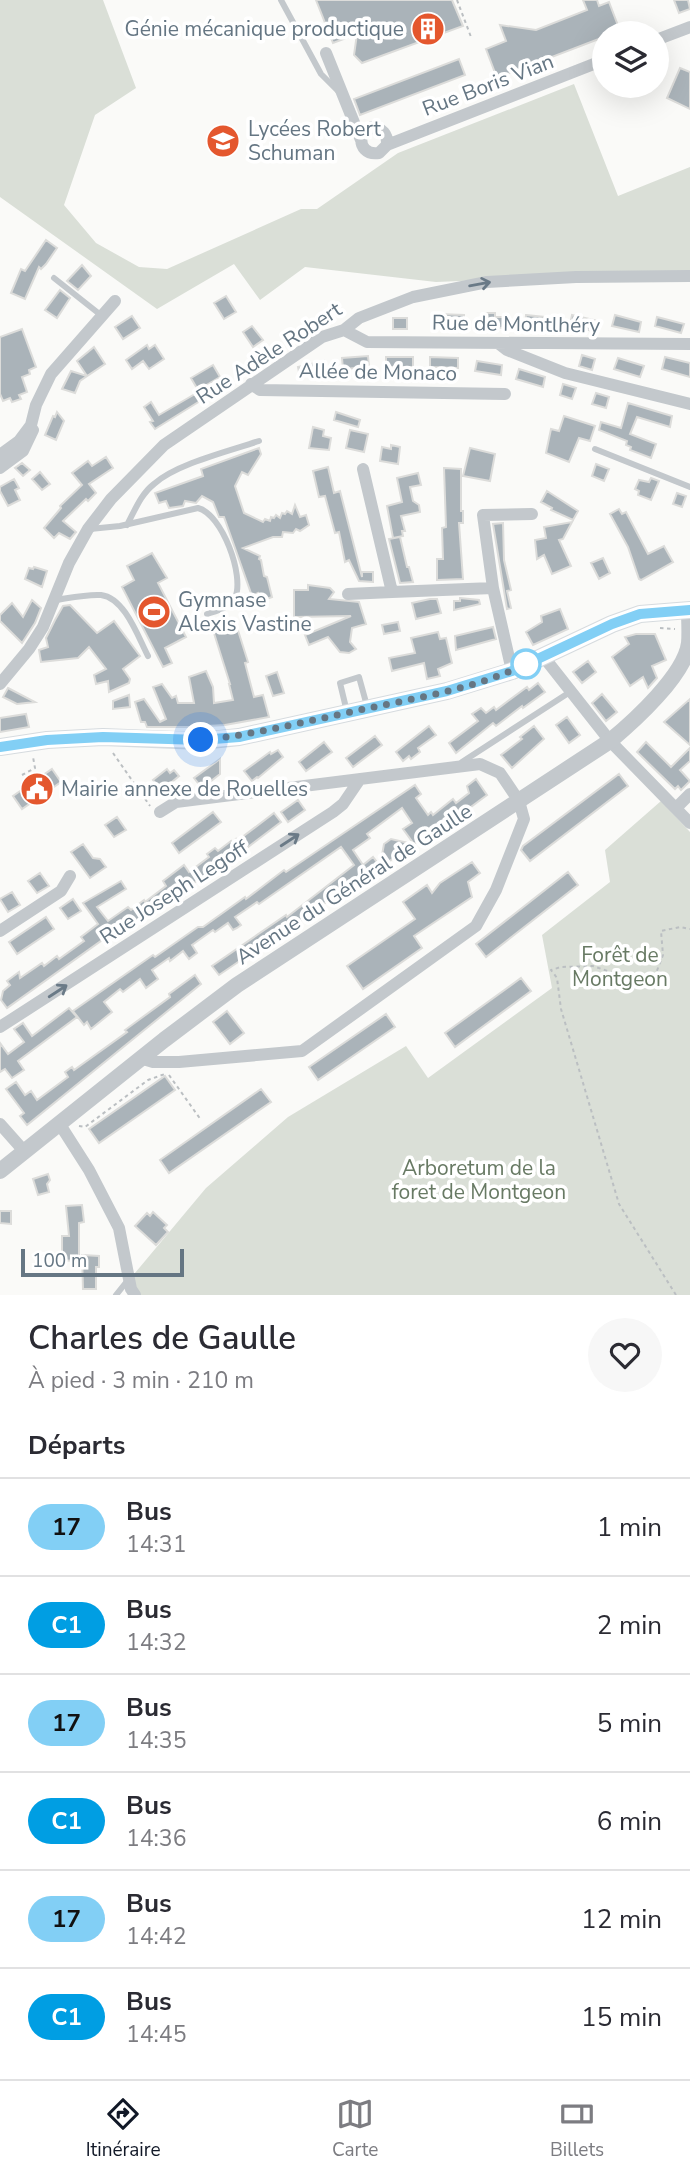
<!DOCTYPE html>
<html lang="fr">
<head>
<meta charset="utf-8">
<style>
	:root { --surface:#fff; --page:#f7f7f7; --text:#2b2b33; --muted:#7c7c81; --line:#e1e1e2; --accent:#111827 }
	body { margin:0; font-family:"Nunito Sans",sans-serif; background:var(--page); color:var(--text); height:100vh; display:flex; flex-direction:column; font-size:26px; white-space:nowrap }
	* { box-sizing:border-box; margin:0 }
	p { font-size:23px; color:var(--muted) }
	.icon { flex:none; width:38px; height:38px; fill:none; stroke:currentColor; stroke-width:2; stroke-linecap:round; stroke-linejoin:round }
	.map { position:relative; height:1295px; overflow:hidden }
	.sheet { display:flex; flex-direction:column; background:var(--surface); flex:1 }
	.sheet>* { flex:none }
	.badge { padding:0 14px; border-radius:23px; font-size:24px; line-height:46px }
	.tools { position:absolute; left:592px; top:21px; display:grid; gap:14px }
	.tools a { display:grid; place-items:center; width:77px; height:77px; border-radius:50%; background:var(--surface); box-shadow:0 7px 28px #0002; font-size:35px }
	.scale { position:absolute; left:21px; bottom:18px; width:163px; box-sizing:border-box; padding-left:7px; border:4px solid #657683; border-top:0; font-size:19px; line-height:24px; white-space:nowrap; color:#657683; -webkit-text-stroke:5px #fff; paint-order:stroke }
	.you { position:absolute; width:35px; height:35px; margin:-18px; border:5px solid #fff; border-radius:50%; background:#1a73e8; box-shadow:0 0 0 10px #1a73e833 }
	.map>.badge { position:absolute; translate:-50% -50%; box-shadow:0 0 0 4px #fff }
	h2 { padding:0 28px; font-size:26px; line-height:63px }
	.round { display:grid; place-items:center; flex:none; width:74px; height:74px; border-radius:37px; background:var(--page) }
	.summary { display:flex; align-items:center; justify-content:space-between; height:119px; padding:0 28px }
	h1 { font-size:33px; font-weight:600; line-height:52px }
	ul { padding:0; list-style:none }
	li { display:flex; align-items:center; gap:21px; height:98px; padding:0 28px; border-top:2px solid var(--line) }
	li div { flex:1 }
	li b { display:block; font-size:26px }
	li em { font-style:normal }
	li .badge { min-width:77px; font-weight:700; text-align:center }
	.dock { display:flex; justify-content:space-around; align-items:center; height:98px; border-top:2px solid var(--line); background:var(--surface); font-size:19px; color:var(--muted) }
	.dock a { display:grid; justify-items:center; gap:4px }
	.dock .on { color:var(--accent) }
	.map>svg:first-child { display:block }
	.green { fill:#dadfd7 }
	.building { fill:#aab3b9; stroke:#dcdcda; stroke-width:2 }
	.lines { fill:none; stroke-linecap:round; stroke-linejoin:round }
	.path { stroke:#bbbfc2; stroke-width:2; stroke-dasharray:3.5 3.5; stroke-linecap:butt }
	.service { stroke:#c3c8cc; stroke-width:6 }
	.minor { stroke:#c3c8cc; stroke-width:12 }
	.tertiary { stroke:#c3c8cc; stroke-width:16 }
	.secondary { stroke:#d6dbdf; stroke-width:18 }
	.oneway { stroke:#6a7a87 }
	.line-casing { stroke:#fff; stroke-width:16 }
	.line { stroke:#82cff5; stroke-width:10 }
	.walk { stroke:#657683; stroke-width:7; stroke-dasharray:0 12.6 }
	.stop-dot { fill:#fff; stroke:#82cff5; stroke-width:3.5 }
	.labels { text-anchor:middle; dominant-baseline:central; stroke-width:7; stroke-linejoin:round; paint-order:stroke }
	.poi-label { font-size:21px; fill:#657683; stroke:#fff; text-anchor:start }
	.street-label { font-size:21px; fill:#657683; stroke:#fff }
	.park-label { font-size:21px; fill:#687a64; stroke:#fff }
</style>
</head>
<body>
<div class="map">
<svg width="690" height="1295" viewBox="0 0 690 1295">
	<rect width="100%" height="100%" fill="#fafaf8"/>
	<!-- green -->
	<path class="green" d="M0 0H103L136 88 95 115 64 205 96 243 139 267 167 269 301 209H317L398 153 574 84 618 196 690 167V272L436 282 305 267 260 300 234 264 157 309 0 197Z
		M661 801 690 832V1295H130L127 1290 135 1273 206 1188 288 1117 406 1046 428 1078 552 988 542 935 610 882 605 850Z"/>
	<!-- building -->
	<path class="building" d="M316 0H452L463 26 362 63 354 55 357 34 333 43Z
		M583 0H597L599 6 609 2 620 31 604 33V37L497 78 486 49 506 41 500 25 536 30 587 10Z
		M674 0H688L690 9 679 13Z
		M459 59 465 75 360 115 354 99Z
		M680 68 690 72V109L667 98Z
		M46 240 57 248 46 264 41 269 39 267 25 299 11 293 21 269 25 271Z
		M82 265 91 276 78 290 67 281Z
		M60 290 70 298 57 318 45 310Z
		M226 296 236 312 224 319 214 303Z
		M487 313H495V317H508V328L481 327V316Z
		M437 314 464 315V326L437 325Z
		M526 315 554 318 552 328 525 325Z
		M572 315 598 321 596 332 570 325Z
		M615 315 641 322 639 332 612 326Z
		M132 316 140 328 123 339 115 327Z
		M657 317 684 324 681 333 655 326Z
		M393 318H407V329H393Z
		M252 326 263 340 253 347 243 332Z
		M22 329 36 367 29 370 30 374 22 377 27 392 19 395 21 399 12 402 10 398 3 401 0 394V337Z
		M147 345 149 349 155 345 164 359 149 369 143 361 132 369 126 360Z
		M94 347 105 364 87 376 77 361Z
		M582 355 595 359 592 370 579 366Z
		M368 356 369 367 343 369 342 358Z
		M386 357H413V367H386Z
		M430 357 458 358V368L430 367Z
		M665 357 690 363V377L662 369Z
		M618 358 644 366 640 377 614 369Z
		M324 361 326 371 300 377 298 367Z
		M477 361 502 365 501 375 475 371Z
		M213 365 220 377 198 390 191 378Z
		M519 369 545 377 543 387 516 379Z
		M71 371 87 376 80 381 75 393 62 389Z
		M563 384 576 388 572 399 560 395Z
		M596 393 609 397 606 408 592 404Z
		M195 394 200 401 155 429 150 422 153 421 144 407 151 402 159 415Z
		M628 403 672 416 670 427 637 417 630 434 656 444 651 458 630 450 631 447 626 445 627 441 599 430 601 422 621 428Z
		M57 412 64 421 56 440 45 435 53 416 55 417Z
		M336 412 360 420 358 427 334 420Z
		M564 416 595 426 590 441 579 438 569 462 546 453 551 429 559 431Z
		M313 427 324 430 323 436 331 438 329 450 309 448Z
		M350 430 368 434 364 452 346 448Z
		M391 445 400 447 398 464 380 461 382 447 391 449Z
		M259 448 261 454 248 475 242 472 235 486 244 513 263 522 265 519 270 521 271 517 274 518 276 515 280 518 282 513 285 514 287 511 292 514 295 505 300 517 306 515 309 525 300 531 296 529 293 533 283 532 282 537H273L243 548 260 556 259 559 261 560 264 576 267 577 272 597 261 601 258 593 252 596 224 517H219L213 502 202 496 196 503 185 501 183 506 169 508 166 501 159 503 155 493 203 476 201 469Z
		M470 448 495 454 490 481 463 476Z
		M106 457 113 468 89 484 96 493 88 501 86 499 63 521 76 532 70 539 59 533 54 538 44 528 61 508 60 506 82 485 72 473 88 461 92 466Z
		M22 463 30 470 23 476 15 468Z
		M596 464 609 469 604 481 592 476Z
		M328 467 334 493 340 491 362 577V572H373V582L359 581 349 560 345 562 339 532 335 533 325 496 319 497 313 471Z
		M444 468 461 469V511H463V523H459L463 579 437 580V559H443L442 528 446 527Z
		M40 472 50 484 42 490 32 479Z
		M418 473 421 485 410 487 413 501 419 505 420 512 401 516 405 531H402L403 536 393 538 387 506 402 502 397 478Z
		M651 478 659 481 651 500 638 495 639 491 635 489 639 480 649 482Z
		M14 479 19 488 15 490 20 500 8 506 0 491V487Z
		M547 491 578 511 573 520 551 510 552 508 541 502Z
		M677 493 686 496 682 507 673 504Z
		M619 509 622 514 626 512 648 554 664 546 673 562 641 580 639 579 628 547 610 514Z
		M572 522 563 539 559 540 571 566 552 574 544 555 537 559 535 540 546 538 544 527Z
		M503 523 504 560 511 590 507 591 511 608 507 609 493 524Z
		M400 537 407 567H409L413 582 400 583 389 539Z
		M152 553 167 578 158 583 186 637 165 648 172 663 163 667 122 587 134 580 127 566Z
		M603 558 610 573 599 579 591 563Z
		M34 567 47 571 42 587 25 579 29 568 33 569Z
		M308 585 330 588 334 592 329 599 359 602 366 624 352 628 350 642 356 649 349 653 340 652 328 637 309 645 305 635 351 616 294 617V590H308Z
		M460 598 479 600 480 604 454 610V601H460Z
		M430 599H437L441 613 416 619 412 603Z
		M32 600 41 608 35 623 22 643 0 621V615L12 603 23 617Z
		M70 605 97 633 114 621 140 656 123 669 130 679 129 683 109 692 108 681 96 684 94 675 106 669 89 647 78 658 41 662 39 650 48 647 46 638 55 620 63 606Z
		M560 609 568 629 533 645 526 632 542 622 541 616Z
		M398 622 400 631 384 634 382 625Z
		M236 624 248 662 245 663 254 697 263 695 269 717 225 725 189 727H147L145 722H141L135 702 144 699 160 722 166 719 153 687 162 684 172 698 176 696 178 703H194L189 677 206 671 213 687 214 703 233 700 229 684H230L213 630Z
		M493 627 496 639 456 650 455 636Z
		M438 632 440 639 446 638 452 663 438 669 440 676 427 679 424 663 392 671 389 658 415 653 411 638Z
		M636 634H655L666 660 652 666 657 678 648 688 643 677 630 686 612 657 629 644 625 637Z
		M588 661 596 672 582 683 573 672Z
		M277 672 284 693 273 696 266 676Z
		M538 683 545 692 523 708 522 706 496 726 493 723 456 753 449 743 478 721 472 714 481 708 486 713 494 707 496 710 527 687 529 690Z
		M8 688 35 702 17 704 3 697Z
		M602 694 617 712 606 721 592 703Z
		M129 695 130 707 113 709V701Z
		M690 699V745L664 722Z
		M26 714 29 727 0 732V718Z
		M567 717 580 735 569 743 556 725Z
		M429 726 436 735 418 748 420 752 411 759 409 756 403 761 396 752Z
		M534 726 544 739 512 768 501 755 522 739 520 737Z
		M375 736 382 745 353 767 346 758Z
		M324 742 332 752 306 771 299 762Z
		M646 742 671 767 690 748V761L680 770 690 781 681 790 678 786 675 789 637 752Z
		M278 750 283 757 258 778 257 777 252 781 244 771 270 752 271 754Z
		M220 759V774L202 788 194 778Z
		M52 769 61 782 22 809 13 796Z
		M167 769 170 773 174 770 179 776 161 791 153 780Z
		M619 774 628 786 530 861 521 850 523 846Z
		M476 779 487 795 433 835 431 832 414 844 403 829 412 823 402 808 367 834 370 838 353 850 363 865 373 857 380 866 384 844 391 839 413 844 350 890 346 892 344 889 301 921 300 920 219 975 212 966 286 915 287 917 354 865 341 847 259 904 257 902 235 917 241 925 237 928 233 930 228 923 215 932 213 930 192 945 197 953 189 959 183 951 170 961 169 958 152 970 158 979 146 988 140 979 123 992 120 989 104 1002 112 1012 91 1029 87 1022 84 1025 73 1011 153 955 155 957 198 927H203L245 897 246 899 284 870 286 872 415 785 421 794 416 798 428 815 431 812 433 815 453 799 456 803 469 793 467 786Z
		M298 800 305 810 288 822 281 812Z
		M213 812 221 822 179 853 172 843Z
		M274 813 281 822 244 850 239 843 242 847 194 883 192 881 161 905 159 903 127 929 118 935 115 931 7 1008 1 1000 3 991 10 985 7 981 19 972 20 978 42 963 44 966 57 956 59 959 84 941 81 937 98 924 83 903 121 881 126 889 97 907 108 921 128 907 131 910 144 900 145 902 166 886 163 881 184 865 189 872 209 857 207 854 215 848 218 851 231 841 232 843 236 839 237 841Z
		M117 817 126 830 114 837 105 825Z
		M83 844 93 858 100 859 106 867 90 878 71 852Z
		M472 862 480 873 468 882 472 897 414 936 422 948 363 989 347 966 415 919 403 902 427 885 432 893 440 883Z
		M568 872 578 885 486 957 476 944Z
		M40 873 49 886 37 893 28 881Z
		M12 892 20 905 8 912 0 899Z
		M73 899 81 911 68 919 60 908Z
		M46 917 54 929 17 954 9 942Z
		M195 975 201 984 27 1125 20 1116 24 1113 6 1089 16 1082 25 1095 31 1091 37 1100 68 1077 65 1072 72 1067 74 1070 127 1032 125 1030 170 997 169 994Z
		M521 978 531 991 455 1047 445 1033Z
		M69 1008 77 1017 18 1061 24 1070 12 1078 5 1069 0 1072V1043L8 1054 24 1042 14 1029 23 1023 32 1036Z
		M227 1011 244 1033 230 1044 213 1022Z
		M386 1014 395 1027 318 1080 309 1067Z
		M165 1076 175 1090 99 1143 89 1129Z
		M261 1089 271 1102 169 1173 160 1160Z
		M48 1174 50 1180 47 1184 49 1192 38 1195 33 1179Z
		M82 1205 84 1222 79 1223V1260L62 1261V1236H69L66 1206Z
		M0 1211H11V1224L0 1223Z
		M153 1212 167 1225 164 1228 168 1232 156 1245 135 1226 147 1213 150 1216Z
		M82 1255 99 1256V1267H96V1289H83Z"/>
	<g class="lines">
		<!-- path -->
		<path class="path" d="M457 0 471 37
			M660 628 675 629
			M113 753 150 806
			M22 775 35 768 33 757
			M169 1075 201 1120
			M79 1126 85 1127 148 1080 165 1074
			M676 1295 619 1204 561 1009 557 978 551 970 561 967 593 966 610 972 619 979 653 981 663 955 661 931 680 927 690 929"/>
		<!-- service -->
		<path class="service" d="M281 0 321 74 338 91
			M54 278 102 316
			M595 449 690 487
			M127 525C135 510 141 494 154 484 176 464 229 451 259 441
			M90 529 120 526 198 508C222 514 245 576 235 598 230 608 216 611 207 614
			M56 600C69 598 87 594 101 595 125 598 138 637 148 656
			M347 712 340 683 359 677 367 706
			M462 762 570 692
			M116 1295 128 1280"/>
		<!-- minor -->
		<path class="minor" d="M656 40 690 27
			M326 53 361 140
			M387 145C388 134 382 128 372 127L362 135C359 147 367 155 379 153L387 145 604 60
			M344 330 367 342 690 344
			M498 343 507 350 565 373 690 404
			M251 384 260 390 505 394
			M0 455 19 441 31 425 36 405 51 374 115 301
			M0 468 23 451 33 430
			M363 469 392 592 493 588 512 671
			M493 588 483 515 532 514
			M348 594 392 592
			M543 656 610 741 690 823
			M0 684 29 649 43 627 69 563 88 529 111 499 164 445 322 337 344 330 359 318 413 297 487 282 576 277 690 276
			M676 808 690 794
			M0 931 61 891 70 876
			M0 1027 333 812 343 804 360 779
			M140 1058 153 1062H179L302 1051 476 926 496 890 524 819 519 801 500 773 480 764 176 802 160 812
			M59 1123 89 1170 119 1228 131 1289 135 1295
			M0 1124 24 1151"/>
		<!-- tertiary -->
		<path class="tertiary" d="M0 1171 164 1040 237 985 610 741C634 721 685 675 689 643 690 633 689 621 689 610"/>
		<!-- secondary -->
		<path class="secondary" d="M0 747 47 740 103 737 201 741 239 737 447 691 512 671 612 624 640 614 690 610"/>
	</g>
	<!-- one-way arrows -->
	<defs><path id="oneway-shaft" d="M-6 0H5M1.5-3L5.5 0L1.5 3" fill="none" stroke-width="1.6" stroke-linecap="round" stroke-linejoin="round" transform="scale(1.75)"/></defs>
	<g class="oneway">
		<use href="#oneway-shaft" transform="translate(480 284) rotate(-10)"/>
		<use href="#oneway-shaft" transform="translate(290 840) rotate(-33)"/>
		<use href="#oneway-shaft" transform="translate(58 991) rotate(-33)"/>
	</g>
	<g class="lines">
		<defs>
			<path id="line" d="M0 747 47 740 103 737 201 740 239 737 447 691 512 671 612 624 640 614 690 610"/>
		</defs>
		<!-- line casing -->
		<use href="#line" class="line-casing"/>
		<!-- line -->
		<use href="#line" class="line"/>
		<!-- walk -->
		<path class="walk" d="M201 740C255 735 307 721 360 710 415 698 475 689 526 664"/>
	</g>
	<!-- icons -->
	<defs>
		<symbol id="building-disc" viewBox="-11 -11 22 22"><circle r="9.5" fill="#e4572e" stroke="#fff"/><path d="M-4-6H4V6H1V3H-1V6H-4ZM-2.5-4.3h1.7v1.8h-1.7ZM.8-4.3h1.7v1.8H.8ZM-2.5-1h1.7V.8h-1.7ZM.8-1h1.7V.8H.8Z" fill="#fff"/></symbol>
		<symbol id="school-disc" viewBox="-11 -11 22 22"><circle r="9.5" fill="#e4572e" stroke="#fff"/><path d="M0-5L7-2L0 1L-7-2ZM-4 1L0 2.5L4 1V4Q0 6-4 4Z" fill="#fff"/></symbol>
		<symbol id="stadium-disc" viewBox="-11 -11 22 22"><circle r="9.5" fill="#e4572e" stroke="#fff"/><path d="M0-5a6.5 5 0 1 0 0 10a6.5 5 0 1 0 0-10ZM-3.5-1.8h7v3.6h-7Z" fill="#fff"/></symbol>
		<symbol id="civic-disc" viewBox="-11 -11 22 22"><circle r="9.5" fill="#e4572e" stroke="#fff"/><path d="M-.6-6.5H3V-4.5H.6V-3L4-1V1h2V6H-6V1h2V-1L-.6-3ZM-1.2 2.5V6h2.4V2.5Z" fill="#fff"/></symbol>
	</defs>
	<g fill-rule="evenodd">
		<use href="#building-disc" x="409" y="10" width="38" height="38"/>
		<use href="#school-disc" x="204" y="122" width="38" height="38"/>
		<use href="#stadium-disc" x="135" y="593" width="38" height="38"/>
		<use href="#civic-disc" x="18" y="770" width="38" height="38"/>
	</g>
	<!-- markers -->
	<circle class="stop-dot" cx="526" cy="664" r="14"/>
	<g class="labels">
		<!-- poi labels -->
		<g class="poi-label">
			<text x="404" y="29" text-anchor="end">Génie mécanique productique</text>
			<text x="248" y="129">Lycées Robert<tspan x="248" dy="24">Schuman</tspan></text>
			<text x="178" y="600">Gymnase<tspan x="178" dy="24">Alexis Vastine</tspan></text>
			<text x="61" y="789">Mairie annexe de Rouelles</text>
		</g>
		<!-- street labels -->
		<g class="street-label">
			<text transform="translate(488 85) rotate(-21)">Rue Boris Vian</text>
			<text transform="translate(516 324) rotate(1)">Rue de Montlhéry</text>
			<text transform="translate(269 353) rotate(-33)">Rue Adèle Robert</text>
			<text transform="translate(378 372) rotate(1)">Allée de Monaco</text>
			<text transform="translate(354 884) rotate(-33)">Avenue du Général de Gaulle</text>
			<text transform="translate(174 892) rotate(-33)">Rue Joseph Legoff</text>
		</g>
		<!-- park labels -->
		<g class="park-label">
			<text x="620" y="955">Forêt de<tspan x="620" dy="24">Montgeon</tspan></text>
			<text x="479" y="1168">Arboretum de la<tspan x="479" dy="24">foret de Montgeon</tspan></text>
		</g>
	</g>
</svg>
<div class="tools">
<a><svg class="icon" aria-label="layers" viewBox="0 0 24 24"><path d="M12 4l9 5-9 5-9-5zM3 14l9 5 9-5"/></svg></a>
</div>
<div class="scale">100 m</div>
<div class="you" style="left:201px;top:740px"></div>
</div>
<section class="sheet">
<div class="summary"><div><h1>Charles de Gaulle</h1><p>À pied · 3 min · 210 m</p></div><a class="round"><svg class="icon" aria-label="heart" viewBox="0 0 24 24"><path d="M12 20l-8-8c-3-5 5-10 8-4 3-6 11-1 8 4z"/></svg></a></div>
<h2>Départs</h2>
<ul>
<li><span class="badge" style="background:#82cff5;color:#111">17</span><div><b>Bus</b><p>14:31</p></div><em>1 min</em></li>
<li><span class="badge" style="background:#009ee3;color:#fff">C1</span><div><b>Bus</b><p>14:32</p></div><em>2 min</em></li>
<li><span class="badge" style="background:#82cff5;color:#111">17</span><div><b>Bus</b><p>14:35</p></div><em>5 min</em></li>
<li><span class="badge" style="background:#009ee3;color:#fff">C1</span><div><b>Bus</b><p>14:36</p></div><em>6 min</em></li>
<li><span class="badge" style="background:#82cff5;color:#111">17</span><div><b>Bus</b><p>14:42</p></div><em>12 min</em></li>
<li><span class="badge" style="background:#009ee3;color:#fff">C1</span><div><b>Bus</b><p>14:45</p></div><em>15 min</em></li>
</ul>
</section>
<nav class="dock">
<a class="on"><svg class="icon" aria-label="directions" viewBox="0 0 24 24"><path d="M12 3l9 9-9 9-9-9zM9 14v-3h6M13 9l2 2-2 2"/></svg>Itinéraire</a>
<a><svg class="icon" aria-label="map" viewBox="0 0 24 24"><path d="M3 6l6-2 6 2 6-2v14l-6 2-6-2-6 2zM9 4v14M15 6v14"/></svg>Carte</a>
<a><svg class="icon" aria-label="tickets" viewBox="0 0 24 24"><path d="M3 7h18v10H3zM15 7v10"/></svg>Billets</a>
</nav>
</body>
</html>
